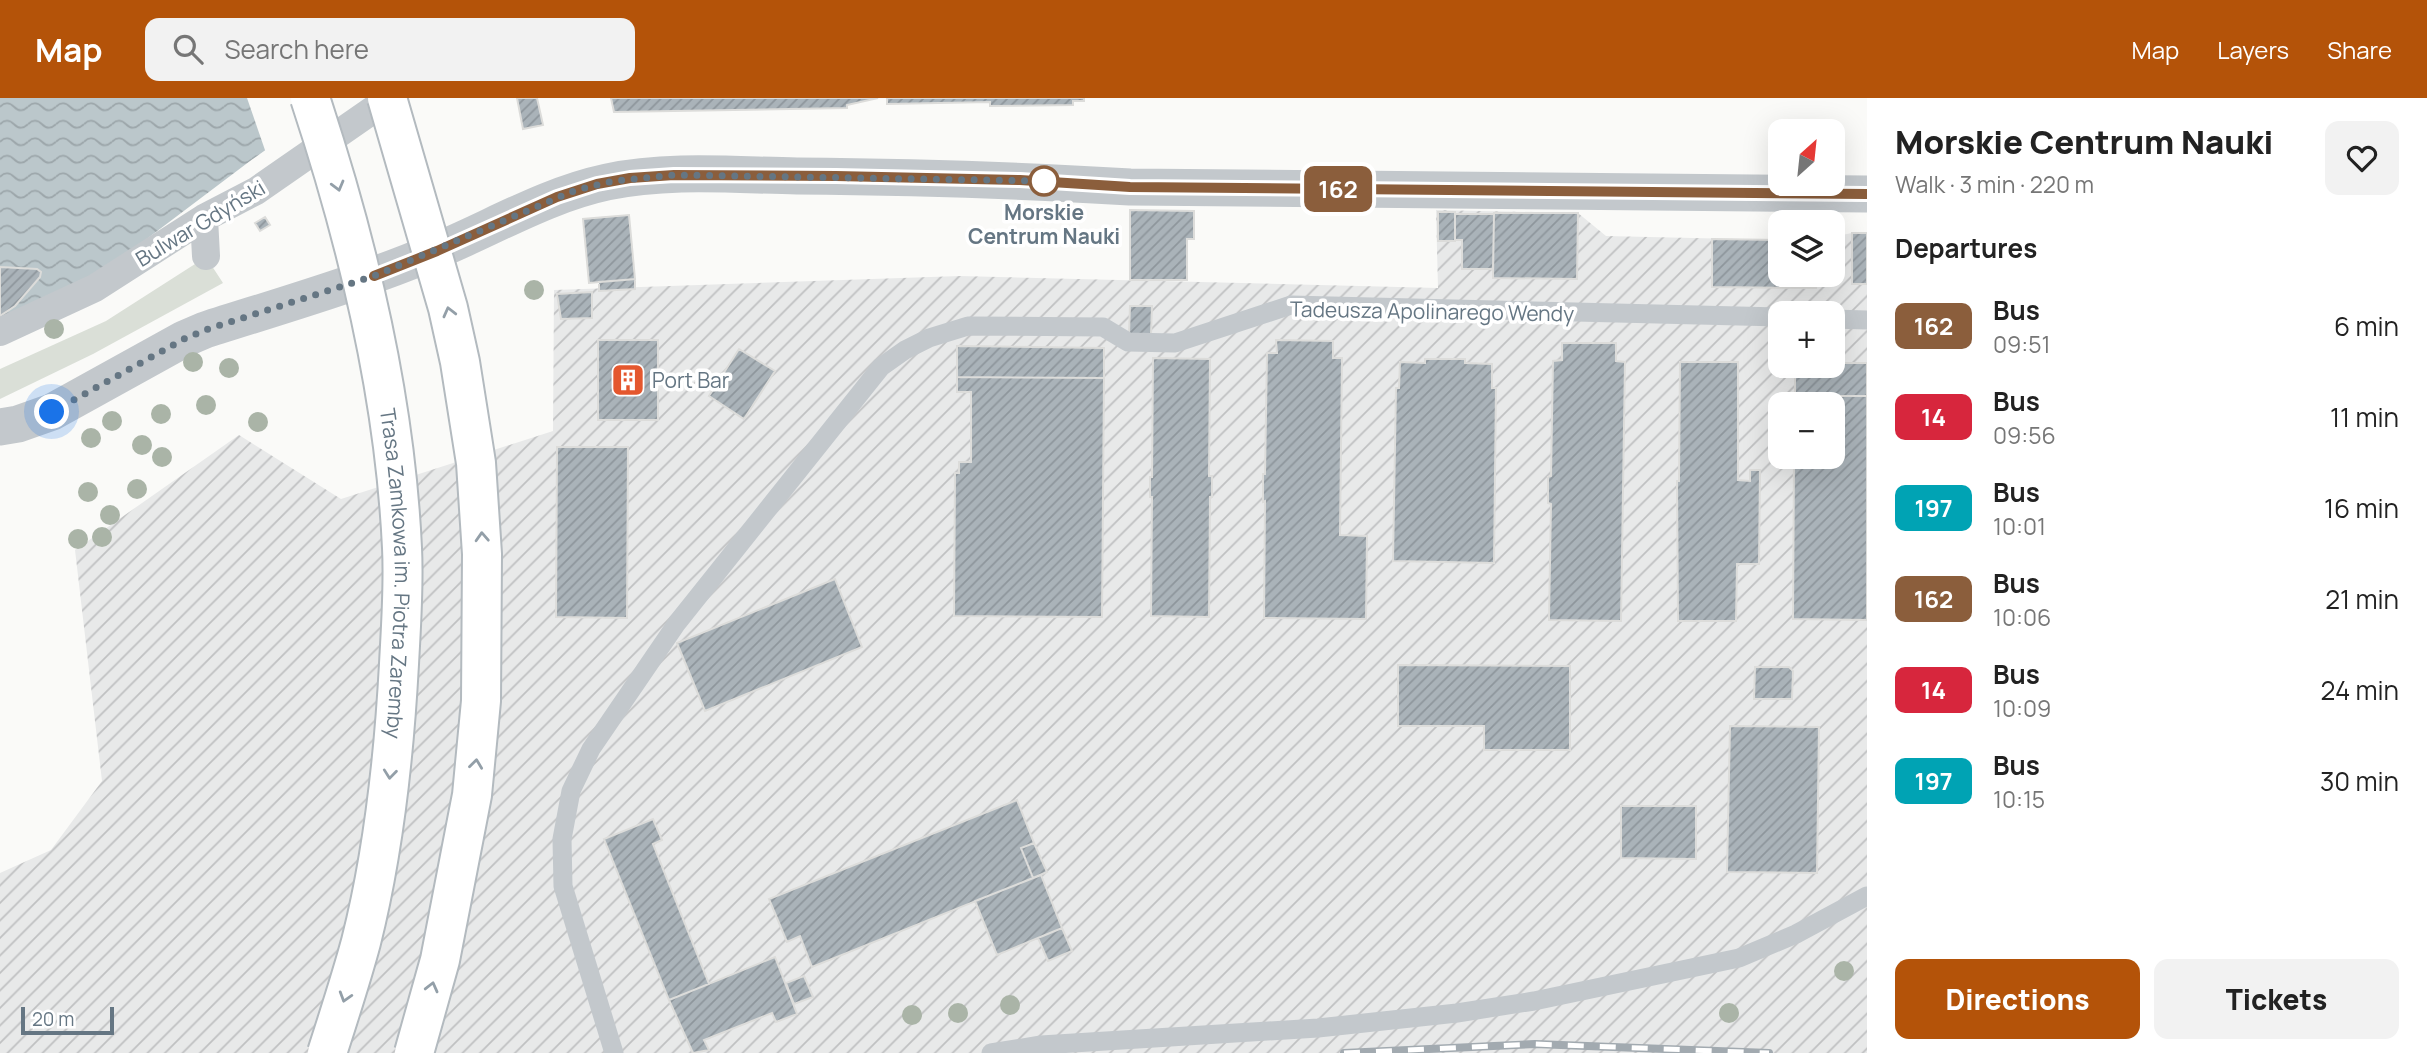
<!DOCTYPE html>
<html lang="en">
<head>
<meta charset="utf-8">
<style>
	:root { --surface:#fff; --page:#f2f2f2; --text:#222; --muted:#767676; --accent:#b45309 }
	body { margin:0; font-family:Manrope,sans-serif; background:var(--page); color:var(--text); height:100vh; display:flex; flex-direction:column; font-size:26px; white-space:nowrap }
	* { box-sizing:border-box; margin:0 }
	p { font-size:23px; color:var(--muted) }
	.icon { flex:none; width:38px; height:38px; fill:none; stroke:currentColor; stroke-width:2; stroke-linecap:round; stroke-linejoin:round }
	.map { position:relative; flex:1; overflow:hidden }
	.panel { display:flex; flex-direction:column; background:var(--surface); width:560px }
	.panel>* { flex:none }
	.badge { padding:0 14px; border-radius:10px; font-size:24px; line-height:46px }
	.needle { width:46px; rotate:27deg }
	.buttons { position:absolute; left:1768px; top:21px; display:grid; gap:14px }
	.buttons a { display:grid; place-items:center; width:77px; height:77px; border-radius:14px; background:var(--surface); box-shadow:0 7px 28px #0002; font-size:35px }
	.scale { position:absolute; left:21px; bottom:18px; width:93px; box-sizing:border-box; padding-left:7px; border:4px solid #657683; border-top:0; font-size:19px; line-height:24px; white-space:nowrap; color:#657683; -webkit-text-stroke:5px #fff; paint-order:stroke }
	.you { position:absolute; width:35px; height:35px; margin:-18px; border:5px solid #fff; border-radius:50%; background:#1a73e8; box-shadow:0 0 0 10px #1a73e833 }
	.map>.badge { position:absolute; translate:-50% -50%; box-shadow:0 0 0 4px #fff }
	h2 { padding:0 28px; font-size:26px; line-height:63px }
	.round { display:grid; place-items:center; flex:none; width:74px; height:74px; border-radius:14px; background:var(--page) }
	.summary { display:flex; align-items:center; justify-content:space-between; height:119px; padding:0 28px }
	h1 { font-size:33px; font-weight:800; line-height:52px }
	.action { display:flex; gap:14px; margin-top:auto; padding:14px 28px }
	.action a { flex:1; height:80px; border-radius:14px; background:var(--accent); color:#fff; font-size:28px; font-weight:800; line-height:80px; text-align:center }
	.action a+a { background:var(--page); color:var(--text) }
	ul { padding:0; list-style:none }
	li { display:flex; align-items:center; gap:21px; height:91px; padding:0 28px }
	li div { flex:1 }
	li b { display:block; font-size:26px }
	li em { font-style:normal }
	li .badge { min-width:77px; font-weight:700; text-align:center }
	header { display:flex; align-items:center; gap:42px; box-sizing:border-box; height:98px; padding:0 35px; background:var(--accent); color:#fff }
	header strong { font-size:33px }
	nav { display:flex; gap:38px; margin-inline-start:auto; font-size:24px }
	.search { width:490px; height:63px; background:var(--page); display:flex; align-items:center; gap:18px; box-sizing:border-box; padding:0 24px; border-radius:14px; color:var(--muted); font-size:26px }
	main { display:flex; flex:1; min-height:0 }
	.map>svg:first-child { display:block }
	.industrial { fill:url(#industrial-furrows); fill-rule:evenodd }
	.grass { fill:#dadfd7 }
	.water { fill:url(#water-waves) }
	.pier { fill:#fafaf8 }
	.building { fill:url(#building-hatch); stroke:#dcdcda; stroke-width:2 }
	.lines { fill:none; stroke-linecap:round; stroke-linejoin:round }
	.service { stroke:#c3c8cc; stroke-width:19 }
	.pedestrian { stroke:#c3c8cc; stroke-width:28 }
	.minor { stroke:#c3c8cc; stroke-width:37 }
	.rail-casing { stroke:#a2aab0; stroke-width:8 }
	.rail { stroke:#fff; stroke-width:5; stroke-dasharray:16; stroke-linecap:butt }
	.secondary-bridge-casing { stroke:#b3babf; stroke-width:42; stroke-linecap:butt }
	.secondary-bridge { stroke:#fff; stroke-width:38 }
	.tree { fill:#aab4a7 }
	.oneway { stroke:#939fa8 }
	.line-casing { stroke:#fff; stroke-width:16 }
	.line { stroke:#8b5e3c; stroke-width:10 }
	.walk { stroke:#657683; stroke-width:7; stroke-dasharray:0 12.6 }
	.stop-dot { fill:#fff; stroke:#8b5e3c; stroke-width:3.5 }
	.labels { text-anchor:middle; dominant-baseline:central; stroke-width:7; stroke-linejoin:round; paint-order:stroke }
	.stop-label { font-size:21px; font-weight:bold; fill:#657683; stroke:#fff }
	.street-label { font-size:21px; fill:#657683; stroke:#fff }
	.poi-label { font-size:21px; fill:#657683; stroke:#fff; text-anchor:start }
</style>
</head>
<body>
<header>
<strong>Map</strong>
<div class="search"><svg class="icon" aria-label="search" viewBox="0 0 24 24"><circle cx="10" cy="10" r="6"/><path d="M15 15l6 6"/></svg>Search here</div>
<nav><a>Map</a><a>Layers</a><a>Share</a></nav>
</header>
<main>
<div class="map">
<svg width="1867" height="955" viewBox="0 0 1867 955">
	<defs>
		<pattern id="industrial-furrows" width="10" height="10" patternUnits="userSpaceOnUse" patternTransform="scale(1.75)"><rect width="10" height="10" fill="#e8e9e9"/><path d="M-1 1l2-2M0 10L10 0M9 11l2-2" fill="none" stroke="#c0c1c2"/></pattern>
		<pattern id="water-waves" width="16" height="10" patternUnits="userSpaceOnUse" patternTransform="scale(1.75)"><rect width="16" height="10" fill="#bbc7cb"/><path d="M0 5q4-4 8 0t8 0" fill="none" stroke="#9ca6aa"/></pattern>
		<pattern id="building-hatch" width="6" height="6" patternUnits="userSpaceOnUse" patternTransform="scale(1.75)"><rect width="6" height="6" fill="#aab3b9"/><path d="M-1 1l2-2M0 6l6-6M5 7l2-2" fill="none" stroke="#8e969c"/></pattern>
	</defs>
	<rect width="100%" height="100%" fill="#fafaf8"/>
	<!-- industrial -->
	<path class="industrial" d="M1436 112 1578 115 1606 138 1780 142V177H1832V139L1852 135H1867V955H0V775L51 752 102 683 75 452 239 337 341 401 553 333 554 192 960 178 1438 190ZM1780 215H1832V268H1780ZM1780 306H1832V359H1780Z"/>
	<!-- grass -->
	<path class="grass" d="M206 159 223 185 93 256 0 301V271L106 223Z"/>
	<!-- water -->
	<path class="water" d="M0 0H338L250 63 91 183 0 225Z"/>
	<!-- pier -->
	<path class="pier" d="M247 0H341L266 55Z"/>
	<!-- building -->
	<path class="building" d="M517 0H537L543 27 523 31Z
		M611 0H878L847 7V10L614 14Z
		M887 0H1084V3H1073V7L990 8V4L887 6Z
		M1130 112 1194 113V141H1187V182H1130Z
		M1438 114H1455V143H1438Z
		M1494 115H1578L1577 181 1493 180Z
		M1455 116H1494L1493 171H1462V142H1455Z
		M629 117 635 181 589 185 583 121Z
		M265 119 270 127 260 133 255 125Z
		M1852 135H1867V186H1852Z
		M1712 141 1780 142V177H1816V190L1712 189Z
		M0 169 37 171 41 174 40 179 15 208 0 218Z
		M635 181V191L599 193V184Z
		M592 194V220L561 221 557 196Z
		M1130 208H1152L1151 237 1129 236Z
		M598 242H658V322H598Z
		M1276 242 1333 243V260H1342L1340 437 1367 438 1366 521 1264 520 1265 403 1263 404V376H1265L1267 255H1277Z
		M1562 245H1616V263L1625 264 1621 523 1549 522 1551 406 1548 405V379L1551 378 1553 263 1562 262Z
		M957 248 1104 250V280L957 279Z
		M739 251 775 273 744 321 709 298Z
		M1153 260 1210 261 1209 378H1212V399H1210L1209 519 1151 518 1152 399H1150V379H1152Z
		M1425 261H1465V265L1492 266V290H1496L1494 465 1393 463 1396 290H1399L1400 264 1425 265Z
		M1680 264H1738V382L1750 383V372H1760L1759 466H1737L1736 523H1678L1677 383H1679Z
		M1832 265H1867V298H1795V268H1832Z
		M957 279 1104 280 1102 519 954 518 955 375H959V364H971V294H957Z
		M1795 298H1867V522L1793 521 1794 359H1832V306H1795Z
		M557 349H628L627 520 556 519Z
		M835 481 862 549 705 613 677 545Z
		M1398 567 1570 568V652H1484V628H1398Z
		M1755 569H1789L1793 573 1792 601H1754Z
		M1730 628 1819 629 1817 775 1727 774Z
		M1017 702 1034 745 1021 750 1033 780 812 869 800 838 787 844 769 801Z
		M1621 708H1696V761L1621 760Z
		M653 721 662 742 653 746 709 886 669 902 604 741Z
		M1034 745 1047 774 1033 780 1021 750Z
		M1041 777 1062 830 997 857 975 803Z
		M1062 830 1072 853 1048 863 1038 840Z
		M775 859 797 916 776 924 772 915 704 942 709 952 693 955 669 902Z
		M804 878 813 899 794 906 786 885Z"/>
	<g class="lines">
		<!-- service -->
		<path class="service" d="M1832 221 1867 222
			M614 955 563 788 562 741 571 693 591 651 677 525 881 269 905 252 929 240 968 228 1103 229 1128 244 1175 245 1291 207 1780 219
			M991 955 1041 947 1318 930 1457 915 1534 903 1739 860 1796 836 1867 798"/>
		<!-- pedestrian -->
		<path class="pedestrian" d="M204 120 206 158
			M0 234 95 190 204 120 256 93 390 0"/>
		<!-- minor -->
		<path class="minor" d="M0 329 18 326 52 314 184 241 205 232C283 207 360 185 436 153 492 130 546 97 607 84 668 71 734 77 797 78 908 79 1019 82 1130 89L1867 96"/>
		<defs>
			<path id="rail" d="M1344 955 1535 946 1769 955"/>
		</defs>
		<!-- rail casing -->
		<use href="#rail" class="rail-casing"/>
		<!-- rail -->
		<use href="#rail" class="rail"/>
		<defs>
			<g id="secondary-bridge">
				<path id="s1" d="M310 0C358 145 395 297 402 450 404 488 401 527 399 566 394 659 384 753 361 844 351 881 339 918 327 955"/>
				<path d="M387 0 448 210 460 264 476 365 482 456 481 603 472 697 440 862 414 955"/>
			</g>
		</defs>
		<!-- secondary-bridge casing -->
		<use href="#secondary-bridge" class="secondary-bridge-casing"/>
		<!-- secondary-bridge -->
		<use href="#secondary-bridge" class="secondary-bridge"/>
	</g>
	<!-- trees -->
	<g class="tree">
		<circle cx="534" cy="192" r="10"/>
		<circle cx="54" cy="231" r="10"/>
		<circle cx="193" cy="264" r="10"/>
		<circle cx="229" cy="270" r="10"/>
		<circle cx="206" cy="307" r="10"/>
		<circle cx="161" cy="316" r="10"/>
		<circle cx="112" cy="323" r="10"/>
		<circle cx="258" cy="324" r="10"/>
		<circle cx="91" cy="340" r="10"/>
		<circle cx="142" cy="347" r="10"/>
		<circle cx="162" cy="359" r="10"/>
		<circle cx="137" cy="391" r="10"/>
		<circle cx="88" cy="394" r="10"/>
		<circle cx="110" cy="417" r="10"/>
		<circle cx="102" cy="439" r="10"/>
		<circle cx="78" cy="441" r="10"/>
		<circle cx="1844" cy="873" r="10"/>
		<circle cx="1010" cy="907" r="10"/>
		<circle cx="958" cy="915" r="10"/>
		<circle cx="1729" cy="915" r="10"/>
		<circle cx="912" cy="917" r="10"/>
	</g>
	<!-- one-way arrows -->
	<defs><path id="oneway-chevron" d="M-2-3.5L2.5 0L-2 3.5" fill="none" stroke-width="1.6" stroke-linecap="round" stroke-linejoin="round" transform="scale(1.75)"/></defs>
	<g class="oneway">
		<use href="#oneway-chevron" transform="translate(338 88) rotate(75)"/>
		<use href="#oneway-chevron" transform="translate(449 214) rotate(-104)"/>
		<use href="#oneway-chevron" transform="translate(482 439) rotate(-93)"/>
		<use href="#oneway-chevron" transform="translate(476 666) rotate(-83)"/>
		<use href="#oneway-chevron" transform="translate(390 676) rotate(96)"/>
		<use href="#oneway-chevron" transform="translate(432 889) rotate(-76)"/>
		<use href="#oneway-chevron" transform="translate(345 899) rotate(107)"/>
	</g>
	<g class="lines">
		<defs>
			<path id="line" d="M374 178 437 153 557 99 597 86 630 80 674 77 836 78 1020 82 1130 89 1867 96"/>
		</defs>
		<!-- line casing -->
		<use href="#line" class="line-casing"/>
		<!-- line -->
		<use href="#line" class="line"/>
		<!-- walk -->
		<path class="walk" d="M52 314 184 241 205 232 374 178 576 92 613 83 674 77 1044 83"/>
	</g>
	<!-- icons -->
	<defs>
		<symbol id="building-square" viewBox="-11 -11 22 22"><rect x="-9" y="-9" width="18" height="18" rx="4" fill="#e4572e" stroke="#fff"/><path d="M-4-6H4V6H1V3H-1V6H-4ZM-2.5-4.3h1.7v1.8h-1.7ZM.8-4.3h1.7v1.8H.8ZM-2.5-1h1.7V.8h-1.7ZM.8-1h1.7V.8H.8Z" fill="#fff"/></symbol>
	</defs>
	<g fill-rule="evenodd">
		<use href="#building-square" x="609" y="263" width="38" height="38"/>
	</g>
	<!-- markers -->
	<circle class="stop-dot" cx="1044" cy="83" r="14"/>
	<g class="labels">
		<!-- stop labels -->
		<g class="stop-label">
			<text x="1044" y="114">Morskie<tspan x="1044" dy="24">Centrum Nauki</tspan></text>
		</g>
		<!-- street labels -->
		<g class="street-label">
			<text transform="translate(200 125) rotate(-31)">Bulwar Gdyński</text>
			<text transform="translate(1432 213) rotate(1)">Tadeusza Apolinarego Wendy</text>
			<text stroke="none"><textPath href="#s1" startOffset="486">Trasa Zamkowa im. Piotra Zaremby</textPath></text>
		</g>
		<!-- poi labels -->
		<g class="poi-label">
			<text x="652" y="282">Port Bar</text>
		</g>
	</g>
</svg>
<div class="buttons">
<a><svg class="needle" viewBox="-14 -14 28 28"><path d="M0-13l5 13h-10z" fill="#e53935"/><path d="M0 13l5-13h-10z" fill="#767676"/></svg></a>
<a><svg class="icon" aria-label="layers" viewBox="0 0 24 24"><path d="M12 4l9 5-9 5-9-5zM3 14l9 5 9-5"/></svg></a>
<a>+</a>
<a>−</a>
</div>
<div class="scale">20 m</div>
<div class="you" style="left:52px;top:314px"></div>
<b class="badge" style="left:1338px;top:91px;background:#8b5e3c;color:#fff">162</b>
</div>
<section class="panel">
<div class="summary"><div><h1>Morskie Centrum Nauki</h1><p>Walk · 3 min · 220 m</p></div><a class="round"><svg class="icon" aria-label="heart" viewBox="0 0 24 24"><path d="M12 20l-8-8c-3-5 5-10 8-4 3-6 11-1 8 4z"/></svg></a></div>
<h2>Departures</h2>
<ul>
<li><span class="badge" style="background:#8b5e3c;color:#fff">162</span><div><b>Bus</b><p>09:51</p></div><em>6 min</em></li>
<li><span class="badge" style="background:#d7263d;color:#fff">14</span><div><b>Bus</b><p>09:56</p></div><em>11 min</em></li>
<li><span class="badge" style="background:#00a3b4;color:#fff">197</span><div><b>Bus</b><p>10:01</p></div><em>16 min</em></li>
<li><span class="badge" style="background:#8b5e3c;color:#fff">162</span><div><b>Bus</b><p>10:06</p></div><em>21 min</em></li>
<li><span class="badge" style="background:#d7263d;color:#fff">14</span><div><b>Bus</b><p>10:09</p></div><em>24 min</em></li>
<li><span class="badge" style="background:#00a3b4;color:#fff">197</span><div><b>Bus</b><p>10:15</p></div><em>30 min</em></li>
</ul>
<div class="action"><a>Directions</a><a>Tickets</a></div>
</section>
</main>
</body>
</html>
